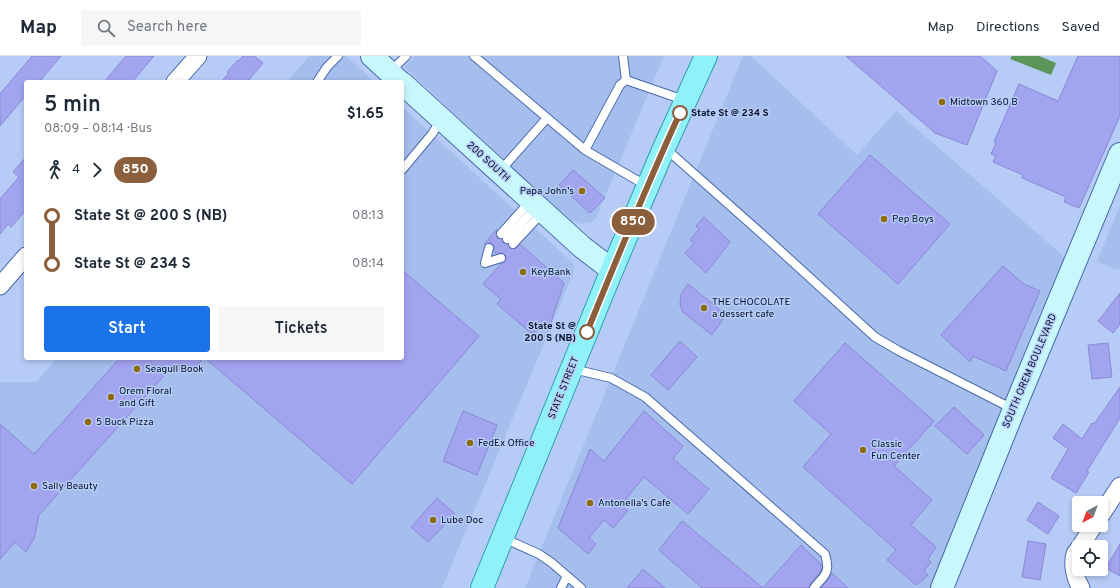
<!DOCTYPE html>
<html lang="en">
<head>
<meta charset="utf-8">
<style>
	:root { --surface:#fff; --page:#f6f6f7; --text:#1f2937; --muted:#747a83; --line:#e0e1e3; --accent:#1a73e8 }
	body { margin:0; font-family:Overpass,sans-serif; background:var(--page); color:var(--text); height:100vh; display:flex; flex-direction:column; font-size:15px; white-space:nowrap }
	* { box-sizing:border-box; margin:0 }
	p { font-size:13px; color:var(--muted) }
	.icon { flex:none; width:22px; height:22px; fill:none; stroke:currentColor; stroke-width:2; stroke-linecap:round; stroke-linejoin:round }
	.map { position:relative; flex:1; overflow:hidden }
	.details { position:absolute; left:24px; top:24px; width:380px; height:280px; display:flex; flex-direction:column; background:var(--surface); border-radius:4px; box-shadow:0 2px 6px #0003 }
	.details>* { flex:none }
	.badge { padding:0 8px; border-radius:13px; font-size:14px; line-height:26px }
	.needle { width:26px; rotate:221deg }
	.controls { position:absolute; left:1072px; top:440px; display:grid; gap:8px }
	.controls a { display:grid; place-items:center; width:36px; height:36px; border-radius:4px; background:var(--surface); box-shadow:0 2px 6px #0003; font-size:20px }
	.map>.badge { position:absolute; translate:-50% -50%; box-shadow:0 0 0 2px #fff }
	.legs { display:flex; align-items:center; gap:6px; height:44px; padding:0 20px; font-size:13px }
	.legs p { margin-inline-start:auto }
	.headline { display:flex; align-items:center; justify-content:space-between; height:68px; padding:0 20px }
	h1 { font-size:22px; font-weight:600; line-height:30px }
	.cta { display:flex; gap:8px; margin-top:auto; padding:8px 20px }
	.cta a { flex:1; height:46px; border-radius:4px; background:var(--accent); color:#fff; font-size:16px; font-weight:600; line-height:46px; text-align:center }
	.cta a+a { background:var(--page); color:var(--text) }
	ul { padding:0 20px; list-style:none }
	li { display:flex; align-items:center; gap:14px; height:48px; font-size:15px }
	li i { display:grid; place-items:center; width:6px; height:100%; margin:0 5px; background:currentColor }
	li i::after { content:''; width:10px; height:10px; margin:-5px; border:3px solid; border-radius:50%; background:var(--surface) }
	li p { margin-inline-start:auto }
	li:first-child i { background:linear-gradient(#0000 50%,currentColor 0) }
	li:last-child i { background:linear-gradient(currentColor 50%,#0000 0) }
	header { display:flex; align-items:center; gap:24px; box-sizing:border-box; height:56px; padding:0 20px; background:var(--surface); border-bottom:1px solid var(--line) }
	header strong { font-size:19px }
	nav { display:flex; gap:22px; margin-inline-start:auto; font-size:14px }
	.search { width:280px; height:36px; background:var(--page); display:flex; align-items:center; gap:10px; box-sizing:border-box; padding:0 14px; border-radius:4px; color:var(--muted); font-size:15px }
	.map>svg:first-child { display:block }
	.built { fill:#a6beed }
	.water { fill:#5b9558 }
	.building { fill:#a3a4f0; stroke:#8989d3 }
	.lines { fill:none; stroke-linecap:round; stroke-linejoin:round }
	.lane-casing { stroke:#4869a9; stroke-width:10 }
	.street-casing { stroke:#4869a9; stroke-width:19 }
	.secondary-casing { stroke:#4869a9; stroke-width:24 }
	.primary-casing { stroke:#309daf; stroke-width:24 }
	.lane { stroke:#fff; stroke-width:8 }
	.street { stroke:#fff; stroke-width:17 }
	.secondary { stroke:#c8f8fc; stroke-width:22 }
	.primary { stroke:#90f1f9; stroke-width:22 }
	.line-1-casing { stroke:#fff; stroke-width:9 }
	.line-1 { stroke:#8b5e3c; stroke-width:6 }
	.poi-dot { fill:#8f6a0e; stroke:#b6ccf7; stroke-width:1.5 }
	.stop-1-dot { fill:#fff; stroke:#8b5e3c; stroke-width:2 }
	.labels { text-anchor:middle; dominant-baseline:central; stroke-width:3; stroke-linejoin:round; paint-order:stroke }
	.poi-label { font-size:10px; fill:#07132c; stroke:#b6ccf7; text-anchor:start }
	.stop-label { font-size:10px; font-weight:bold; fill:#07132c; stroke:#b6ccf7; text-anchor:start }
	.street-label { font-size:10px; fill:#07132c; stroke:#b6ccf7 }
</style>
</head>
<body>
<header>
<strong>Map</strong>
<div class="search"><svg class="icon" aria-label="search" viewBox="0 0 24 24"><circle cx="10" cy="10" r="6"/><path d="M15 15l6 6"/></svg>Search here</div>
<nav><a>Map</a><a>Directions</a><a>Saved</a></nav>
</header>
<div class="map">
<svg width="1120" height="532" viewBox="0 0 1120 532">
	<rect width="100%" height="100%" fill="#b6ccf7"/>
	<!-- built -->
	<path class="built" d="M309 0H346L375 26H287Z
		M415 0H664L596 162 592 166 581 168 572 165 511 110 404 11Z
		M743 0H751L857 99 896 55 1067 203 931 532H525Z
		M402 51 572 206 575 213 442 532H0V326H37L56 302H402Z
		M1120 150V212L1118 214 1102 208 1097 205Z"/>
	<!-- water -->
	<path class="water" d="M1012 0H1039L1056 7 1051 19 1010 3Z"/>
	<!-- building -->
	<path class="building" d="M32 0H61L39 26H26V39L0 70V38Z
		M126 0H154L132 26H104Z
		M243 0H254L263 7 247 26H221L229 17 227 16 238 4 239 5Z
		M846 0H980L997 15 967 89 935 77Z
		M1078 0H1120V60L1079 152 1064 146 1066 141 1022 122 1023 119 993 106 996 100 991 98 996 87 994 86 1019 28 1058 45Z
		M870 99 950 168 898 228 818 158Z
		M26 101V154L11 171 8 168 0 178V143L19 121 13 116Z
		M573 114 605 142 590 157 559 129Z
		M704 161 730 186 706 217 685 197 694 187 690 184 699 173 696 170Z
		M496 174H497L496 179 497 182 502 183 503 187 508 188 510 192 515 193 520 188 564 227 550 269 531 277 497 248 501 243 483 228 501 208 505 206 506 204V200L504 198 502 197 496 198 494 196V191L493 188 490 187 485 189 484 188Z
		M1003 210 1024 228 1040 235 1006 315 973 300 970 306 941 279Z
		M402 214 479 280 352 428 205 302H402Z
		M688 228 726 259 712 279 683 256 680 249 681 238Z
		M1120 237V268L1113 277 1098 265Z
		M680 285 697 301 668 334 651 319Z
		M845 287 934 365 894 410 932 444 911 469 936 491 928 503 931 506 924 515 928 519 923 524 916 529 887 504 896 494 803 411 831 378 794 345Z
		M1108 287 1112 321 1092 323 1088 289Z
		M120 302H203L194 313 169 314 39 459 34 483 26 496 15 486 0 503V368L34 398Z
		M1120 331V362L1087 415 1089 416 1076 437 1051 422 1068 393 1053 382 1063 368 1082 383 1092 367 1094 368Z
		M954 351 984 379 967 398 935 370Z
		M463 355 497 369 477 419 443 405Z
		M644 355 683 390 673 403 709 433 688 458 644 421 621 449 628 455 613 472 604 464 589 482 596 488 588 498 558 472 590 393 604 405Z
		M437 442 455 458 428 486 411 471Z
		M1038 446 1059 460 1048 478 1027 464Z
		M682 465 763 532 801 489 821 508V514L810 529 809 532H702L659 494Z
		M1028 485 1046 488 1040 524 1022 521Z
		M1120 488V520L1106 512Z
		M643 513 665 532H627Z
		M832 517 848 532H821L828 524Z"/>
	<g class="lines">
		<defs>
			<path id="lane" d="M474 0 585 94 647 130
				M623 0 626 24
				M391 15 406 0
				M317 26 327 11 338 0
				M665 92 762 178 875 281 899 295 1013 353
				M585 94 620 29 626 24 684 44
				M402 114 432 78 441 64
				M500 115 547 62
				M501 178 531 144
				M507 183 536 151
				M513 188 542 157
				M485 207 501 202
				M485 207 489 192
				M573 313 611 322 645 341 825 498C826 502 827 505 827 509 829 518 819 525 814 532
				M503 482 539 498 552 507 581 532
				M561 532 567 520"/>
			<path id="street" d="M175 26 198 0
				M0 230 26 200
				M1101 459 1120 430
				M1080 491 1094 469
				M1079 492C1078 494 1076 496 1075 498 1072 508 1075 523 1081 532"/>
			<path id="secondary" d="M372 0 400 26
				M402 27 582 191 612 214
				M942 532 1014 353 1120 98"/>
			<path id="primary" d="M482 532 612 214 664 92 706 0"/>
		</defs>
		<!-- lane casing -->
		<use href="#lane" class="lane-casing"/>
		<!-- street casing -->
		<use href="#street" class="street-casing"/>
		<!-- secondary casing -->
		<use href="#secondary" class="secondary-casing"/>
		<!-- primary casing -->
		<use href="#primary" class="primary-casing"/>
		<!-- lane -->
		<use href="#lane" class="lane"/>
		<!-- street -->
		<use href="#street" class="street"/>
		<!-- secondary -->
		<use href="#secondary" class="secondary"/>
		<!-- primary -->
		<use href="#primary" class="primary"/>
	</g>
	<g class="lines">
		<defs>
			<path id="line-1" d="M587 276C617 202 647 128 680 57"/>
		</defs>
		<!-- line-1 casing -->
		<use href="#line-1" class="line-1-casing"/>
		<!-- line-1 -->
		<use href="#line-1" class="line-1"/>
	</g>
	<!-- markers -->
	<g class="poi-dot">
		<circle cx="942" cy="46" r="4"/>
		<circle cx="582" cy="135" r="4"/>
		<circle cx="884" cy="163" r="4"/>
		<circle cx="523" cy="216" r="4"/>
		<circle cx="704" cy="252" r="4"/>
		<circle cx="137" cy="313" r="4"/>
		<circle cx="111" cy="341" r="4"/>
		<circle cx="88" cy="366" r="4"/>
		<circle cx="470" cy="387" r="4"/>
		<circle cx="863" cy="394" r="4"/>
		<circle cx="34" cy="430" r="4"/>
		<circle cx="590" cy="447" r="4"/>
		<circle cx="433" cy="464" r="4"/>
	</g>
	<g class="stop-1-dot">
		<circle cx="680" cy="57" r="7"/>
		<circle cx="587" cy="276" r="7"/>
	</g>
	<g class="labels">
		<!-- poi labels -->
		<g class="poi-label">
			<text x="950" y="46">Midtown 360 B</text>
			<text x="574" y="135" text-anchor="end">Papa John's</text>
			<text x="892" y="163">Pep Boys</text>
			<text x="531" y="216">KeyBank</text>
			<text x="712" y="246">THE CHOCOLATE<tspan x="712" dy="12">a dessert cafe</tspan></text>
			<text x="145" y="313">Seagull Book</text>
			<text x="119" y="335">Orem Floral<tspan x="119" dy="12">and Gift</tspan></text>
			<text x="96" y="366">5 Buck Pizza</text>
			<text x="478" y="387">FedEx Office</text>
			<text x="871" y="388">Classic<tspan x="871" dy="12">Fun Center</tspan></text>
			<text x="42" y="430">Sally Beauty</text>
			<text x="598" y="447">Antonella's Cafe</text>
			<text x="441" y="464">Lube Doc</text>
		</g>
		<!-- stop labels -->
		<g class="stop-label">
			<text x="691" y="57">State St @ 234 S</text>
			<text x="576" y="270" text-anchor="end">State St @<tspan x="576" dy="12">200 S (NB)</tspan></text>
		</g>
		<!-- street labels -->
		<g class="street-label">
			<text transform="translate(488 106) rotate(42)">200 SOUTH</text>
			<text transform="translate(1030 315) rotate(-67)">SOUTH OREM BOULEVARD</text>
			<text transform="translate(564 332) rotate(-68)">STATE STREET</text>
		</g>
	</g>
</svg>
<div class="controls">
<a><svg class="needle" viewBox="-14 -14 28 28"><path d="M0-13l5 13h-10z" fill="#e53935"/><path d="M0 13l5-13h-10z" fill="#747a83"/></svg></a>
<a><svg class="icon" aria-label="locate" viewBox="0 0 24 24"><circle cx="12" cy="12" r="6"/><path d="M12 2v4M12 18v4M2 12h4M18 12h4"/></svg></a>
</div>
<b class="badge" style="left:633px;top:166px;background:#8b5e3c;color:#fff">850</b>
<section class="details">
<div class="headline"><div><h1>5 min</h1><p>08:09 – 08:14 · Bus</p></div><b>$1.65</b></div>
<div class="legs"><svg class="icon" aria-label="walk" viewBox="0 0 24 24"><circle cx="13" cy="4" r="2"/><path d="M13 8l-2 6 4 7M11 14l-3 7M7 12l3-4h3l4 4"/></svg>4<svg class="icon" aria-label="forward" viewBox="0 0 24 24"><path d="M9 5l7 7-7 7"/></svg><b class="badge" style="background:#8b5e3c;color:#fff">850</b></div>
<ul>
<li><i style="color:#8b5e3c"></i><b>State St @ 200 S (NB)</b><p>08:13</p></li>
<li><i style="color:#8b5e3c"></i><b>State St @ 234 S</b><p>08:14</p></li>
</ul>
<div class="cta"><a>Start</a><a>Tickets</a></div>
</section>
</div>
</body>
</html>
